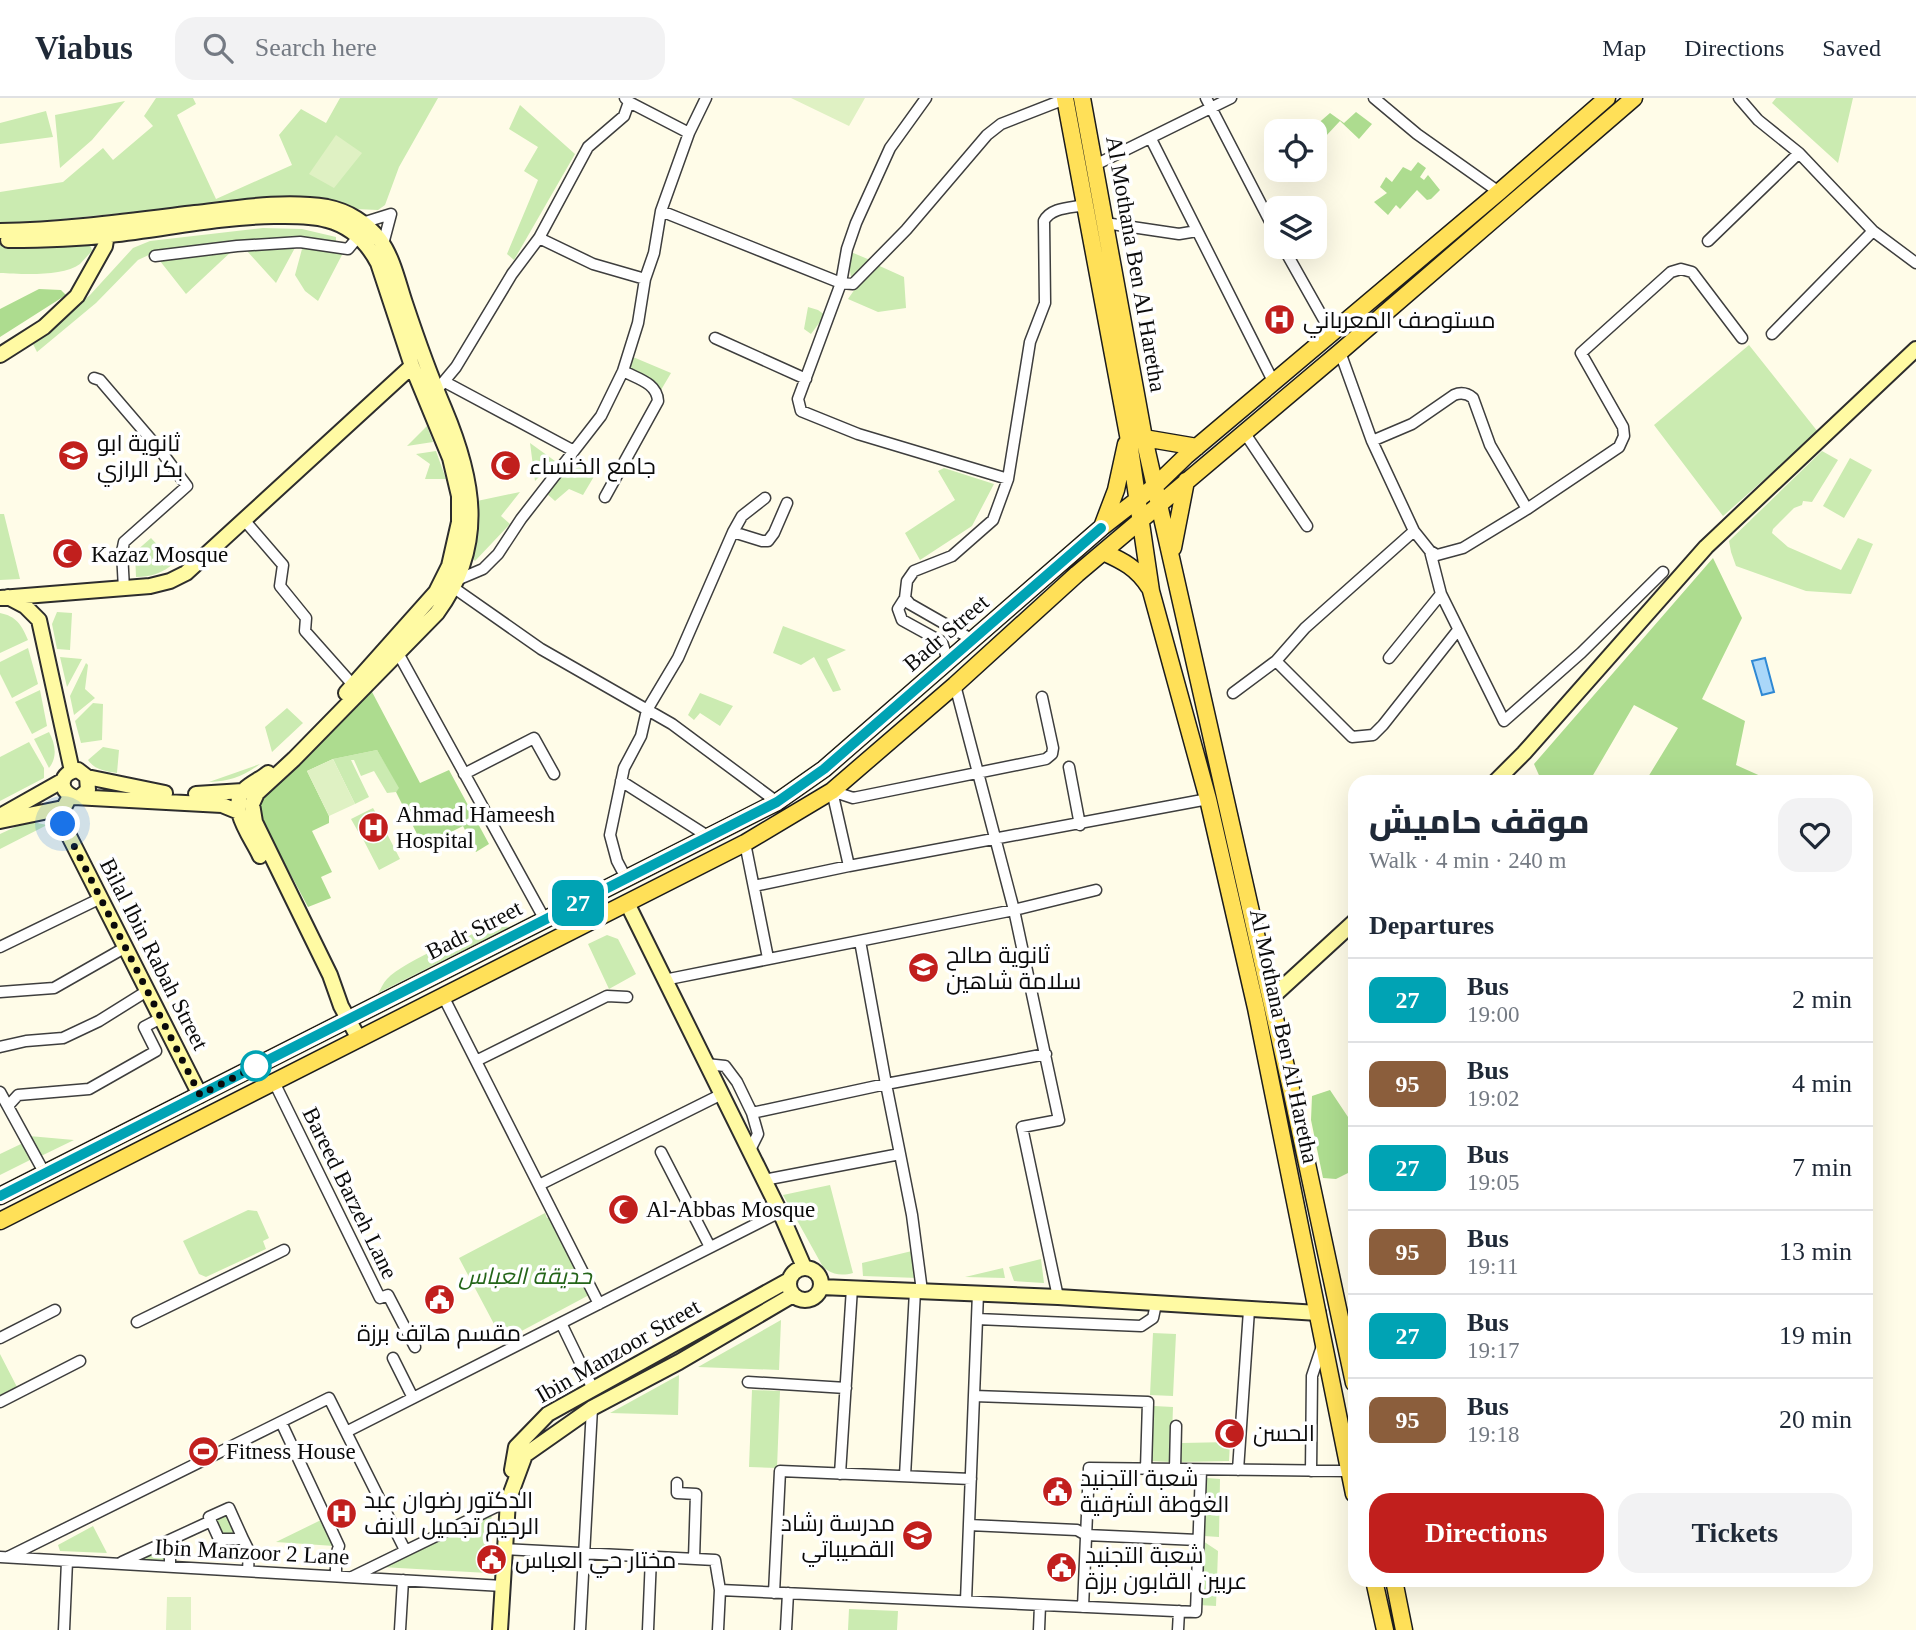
<!DOCTYPE html>
<html lang="en">
<head>
<meta charset="utf-8">
<style>
	:root { --surface:#fff; --page:#f2f2f3; --text:#1f2937; --muted:#747a83; --line:#e0e1e3; --accent:#c11f1d }
	body { margin:0; font-family:"Times New Roman",Cairo,serif; background:var(--page); color:var(--text); height:100vh; display:flex; flex-direction:column; font-size:26px; white-space:nowrap }
	* { box-sizing:border-box; margin:0 }
	p { font-size:23px; color:var(--muted) }
	.icon { flex:none; width:38px; height:38px; fill:none; stroke:currentColor; stroke-width:2; stroke-linecap:round; stroke-linejoin:round }
	.map { position:relative; flex:1; overflow:hidden }
	.drawer { position:absolute; left:1348px; top:677px; width:525px; height:812px; display:flex; flex-direction:column; background:var(--surface); border-radius:21px; box-shadow:0 7px 28px #0002 }
	.drawer>* { flex:none }
	.badge { padding:0 14px; border-radius:10px; font-size:24px; line-height:46px }
	.fabs { position:absolute; left:1264px; top:21px; display:grid; gap:14px }
	.fabs a { display:grid; place-items:center; width:63px; height:63px; border-radius:14px; background:var(--surface); box-shadow:0 7px 28px #0002; font-size:35px }
	.you { position:absolute; width:35px; height:35px; margin:-18px; border:5px solid #fff; border-radius:50%; background:#1a73e8; box-shadow:0 0 0 10px #1a73e833 }
	.map>.badge { position:absolute; translate:-50% -50%; box-shadow:0 0 0 4px #fff }
	h2 { padding:0 21px; font-size:26px; line-height:63px }
	.round { display:grid; place-items:center; flex:none; width:74px; height:74px; border-radius:21px; background:var(--page) }
	.headline { display:flex; align-items:center; justify-content:space-between; height:119px; padding:0 21px }
	h1 { font-size:33px; font-weight:800; line-height:52px }
	.action { display:flex; gap:14px; margin-top:auto; padding:14px 21px }
	.action a { flex:1; height:80px; border-radius:21px; background:var(--accent); color:#fff; font-size:28px; font-weight:800; line-height:80px; text-align:center }
	.action a+a { background:var(--page); color:var(--text) }
	ul { padding:0; list-style:none }
	li { display:flex; align-items:center; gap:21px; height:84px; padding:0 21px; border-top:2px solid var(--line) }
	li div { flex:1 }
	li b { display:block; font-size:26px }
	li em { font-style:normal }
	li .badge { min-width:77px; font-weight:700; text-align:center }
	header { display:flex; align-items:center; gap:42px; box-sizing:border-box; height:98px; padding:0 35px; background:var(--surface); border-bottom:2px solid var(--line) }
	header strong { font-size:33px }
	nav { display:flex; gap:38px; margin-inline-start:auto; font-size:24px }
	.search { width:490px; height:63px; background:var(--page); display:flex; align-items:center; gap:18px; box-sizing:border-box; padding:0 24px; border-radius:21px; color:var(--muted); font-size:26px }
	.map>svg:first-child { display:block }
	.green { fill:#cbebb1 }
	.forest { fill:#addc8f }
	.pitch { fill:#dff1c3 }
	.water { fill:#aad7f9; stroke:#2e88d4; stroke-width:2 }
	.lines { fill:none; stroke-linecap:round; stroke-linejoin:round }
	.street-casing { stroke:#3e3e3e; stroke-width:13 }
	.secondary-casing { stroke:#2d2d2d; stroke-width:18 }
	.primary-casing { stroke:#1c1c1c; stroke-width:19 }
	.street { stroke:#fff; stroke-width:10 }
	.secondary { stroke:#fffaa3; stroke-width:14 }
	.primary { stroke:#ffe058; stroke-width:16 }
	.line-casing { stroke:#fff; stroke-width:16 }
	.line { stroke:#00a3b4; stroke-width:10 }
	.walk { stroke:#0b0b0b; stroke-width:7; stroke-dasharray:0 12.6 }
	.stop-dot { fill:#fff; stroke:#00a3b4; stroke-width:3.5 }
	.labels { text-anchor:middle; dominant-baseline:central; stroke-width:7; stroke-linejoin:round; paint-order:stroke }
	.street-label { font-size:23px; fill:#0b0b0b; stroke:#fff }
	.poi-label { font-size:23px; fill:#0b0b0b; stroke:#fff; text-anchor:start }
	.park-label { font-size:23px; font-style:italic; fill:#246519; stroke:#fff }
</style>
</head>
<body>
<header>
<strong>Viabus</strong>
<div class="search"><svg class="icon" aria-label="search" viewBox="0 0 24 24"><circle cx="10" cy="10" r="6"/><path d="M15 15l6 6"/></svg>Search here</div>
<nav><a>Map</a><a>Directions</a><a>Saved</a></nav>
</header>
<div class="map">
<svg width="1916" height="1532" viewBox="0 0 1916 1532">
	<rect width="100%" height="100%" fill="#fffce8"/>
	<!-- green -->
	<path class="green" d="M156 0H193L196 6 177 17 216 101 292 67 279 37 301 11 326 25 340 0H438L399 69 385 107 378 112 355 111 326 104 226 105 0 127V94L63 84 103 50 113 62 153 28 144 18Z
		M1776 0H1853L1838 65 1772 5Z
		M125 3 92 42 60 70 55 17Z
		M520 7 575 56 514 162 507 156 538 82 524 73 538 49 509 31Z
		M46 13 53 39 0 46V25Z
		M263 130 302 131 336 139V146L300 139 264 141 153 155 138 162 96 205 37 254 33 246 90 197 133 150 150 143Z
		M83 144 91 149 92 153C88 157 84 162 80 166 63 179 21 176 0 175V147Z
		M297 146 276 185 247 153Z
		M311 147 343 155 318 203 305 193 295 177 302 151Z
		M233 152 186 196 160 163Z
		M851 154 870 162 851 179 848 160Z
		M873 165 904 179 906 210 878 214 848 201Z
		M808 209 818 212 825 217 811 236 804 231Z
		M1749 247 1818 334 1723 418 1654 327Z
		M633 259 671 275 661 292 625 276Z
		M427 328 433 344 407 348Z
		M530 345 555 363 535 383Z
		M436 353 446 381H425L430 366 416 356Z
		M1822 353 1838 362 1812 404 1803 403 1802 407 1794 410 1773 431 1772 435 1788 449 1841 472 1858 440 1873 446 1851 496 1806 493 1736 468 1731 454 1729 443Z
		M1850 360 1872 372 1844 420 1823 408Z
		M573 361 596 375 583 397 569 391 555 403 546 395Z
		M944 370 994 386 972 428 920 462 905 435 955 402 938 373Z
		M520 394 501 418 510 426 475 463 471 459 477 403Z
		M0 416H4L20 481 0 482Z
		M151 440 174 465C163 475 151 479 136 479L135 454Z
		M57 514 72 515 70 552 57 551 52 526Z
		M0 515C16 518 22 527 28 542L0 555Z
		M783 528 846 552 827 561 841 592 833 594 814 559 801 567 773 555Z
		M28 550 38 586 12 600 0 576V564Z
		M60 559 82 561 67 589Z
		M86 565 88 567 85 591 95 600 74 617 70 598Z
		M40 592 47 628 32 636 15 604Z
		M700 595 733 608 720 628 700 615 694 622 688 617Z
		M93 605 103 606 102 642 81 645 75 623Z
		M287 610 303 625 272 654 265 629Z
		M49 634C55 645 58 659 49 670L34 641Z
		M29 644 44 670V680L0 703V659Z
		M103 649 119 652 117 675C105 673 95 672 88 662Z
		M377 652 400 690 396 694 387 695 374 673 361 678 354 662H351L369 699 355 706 333 661Z
		M260 666C242 679 231 683 209 684Z
		M373 710 382 726 360 737 351 721Z
		M28 723 47 727 0 751V736Z
		M384 730 400 761 379 772 363 741Z
		M497 828 510 829 378 895C381 891 383 885 387 881 405 862 471 835 497 828Z
		M607 837 618 841 636 876 609 891 588 846Z
		M29 1038 74 1042 39 1059Z
		M23 1045 32 1061 0 1077V1056Z
		M830 1087 853 1175C842 1178 832 1177 823 1169L783 1097Z
		M248 1112 257 1113 269 1140 263 1143 266 1151 206 1179 199 1176 183 1143Z
		M545 1115 547 1120 550 1119 591 1196 503 1243 459 1160Z
		M912 1153 918 1180 863 1178 862 1165Z
		M1041 1161 1044 1185 1014 1183 1009 1169Z
		M1003 1170 1005 1180 965 1179Z
		M781 1222 779 1272 698 1269Z
		M1153 1235 1176 1236 1173 1298 1150 1297Z
		M0 1256 17 1289 0 1297Z
		M679 1277 678 1317 610 1315Z
		M752 1292 780 1293 777 1370 749 1369Z
		M1154 1308 1173 1309 1171 1364 1151 1363Z
		M1230 1344 1229 1363 1179 1364 1182 1345Z
		M1207 1380 1220 1381 1219 1439 1204 1438 1201 1434 1203 1383Z
		M228 1412 240 1438H220L212 1419Z
		M492 1412 488 1475 381 1469Z
		M321 1422 334 1448 276 1444Z
		M93 1428 107 1455 60 1453 58 1447Z
		M1200 1441 1218 1453 1216 1508 1198 1507Z
		M164 1446 165 1468 129 1464Z
		M849 1511 898 1513 897 1532H848Z"/>
	<!-- forest -->
	<path class="forest" d="M1356 14 1372 26 1359 41 1340 23 1325 39 1315 28 1330 15 1344 25Z
		M1418 64 1426 70 1420 79 1424 82 1428 77 1440 92 1431 101 1427 102 1417 92 1400 111 1396 107 1388 117 1374 104 1387 95 1380 89 1386 79 1392 84 1403 69 1411 73Z
		M39 191 61 192 66 197 0 239V211Z
		M1713 460 1742 520 1702 601 1745 623 1736 667 1774 684H1645L1678 630 1634 607 1589 684H1542L1534 666Z
		M371 592 420 685 449 672 489 746 476 754 463 728 423 748 396 694 399 690 377 652 333 661 307 673 329 718V725L312 733 332 774 321 779 331 800 308 809 257 713 258 702Z
		M1330 992 1354 1028V1072L1336 1081 1323 1080 1311 1022 1312 998Z"/>
	<!-- pitch -->
	<path class="pitch" d="M791 0H865L849 28Z
		M336 37 362 55 334 90 309 76Z
		M333 661 355 706 329 718 307 673Z
		M167 1499H191V1532H166Z"/>
	<!-- water -->
	<path class="water" d="M1765 560 1774 594 1762 597 1752 563Z"/>
	<g class="lines">
		<defs>
			<path id="street" d="M926 0 890 50 856 125 847 151 841 185 853 186 906 132 987 37 1001 26 1065 1
				M1206 0 1276 135
				M1374 0 1417 36 1499 94
				M1739 0 1758 22 1799 55 1873 133 1916 165
				M629 4 689 35
				M1151 41 1274 285
				M1095 67 1231 0
				M661 113 841 185 798 301 801 313 858 336 1008 381 993 422 952 458 914 473 907 483 905 500 898 511 902 522 942 544 948 563
				M1105 125 1179 136 1197 133
				M359 126 391 116 382 150
				M539 140 593 166 645 181
				M1708 143 1799 55
				M1283 149 1332 236
				M155 158 237 148 300 144 348 151 358 139
				M1772 236 1873 133
				M715 240 806 281
				M1340 254 1372 343 1414 433 1430 453 1441 496 1504 623 1581 555 1663 474
				M94 280 100 282 160 352 187 388 124 444 122 454 124 491
				M445 284 574 353
				M436 293 456 269 512 176 539 140 588 49 624 18 629 4 625 0
				M1244 334 1307 428
				M1372 343 1412 326 1454 297C1461 294 1467 295 1473 300L1490 347 1527 411
				M1008 381 1030 244 1045 205 1044 123C1051 109 1071 110 1085 107
				M605 399 658 303C657 285 638 281 623 273
				M245 423 283 467 280 488 306 520 305 533 353 587
				M1414 433 1305 530 1276 563 1352 639 1373 637 1383 627 1458 532
				M733 434 762 443H768L774 435 787 405
				M1430 453 1437 457 1463 450 1527 411 1619 349 1624 338 1623 329 1581 255 1671 174 1681 171 1692 174 1742 240
				M457 482 483 471 498 456 521 421 601 318 623 273 638 225 645 181 654 155 661 113 689 35 706 0
				M454 490 541 551 672 626 777 704
				M905 500 910 506 973 542
				M398 555 545 822
				M1389 560 1441 496
				M1233 595 1276 563
				M1069 669 1080 727
				M464 676 534 640 554 676
				M621 683 709 739
				M745 745 768 860
				M849 768 832 693 853 700 1046 661 1052 656 1053 650 1042 599
				M626 780 617 763 610 737 624 670 641 638 647 612 678 560 733 434 742 418 765 400
				M754 788 849 768 1208 701
				M860 843 886 986 1046 956
				M0 849 101 800
				M664 882 1014 812 955 587
				M0 894 54 890 126 849
				M443 898 599 1206
				M0 949 26 943 63 940 99 923 147 893
				M476 963 607 898 627 899
				M706 966 725 968 737 984 752 1015
				M274 984 380 1200 388 1197 415 1249
				M0 994 45 1076
				M8 1008 18 997 89 991 156 953 144 929 161 920
				M750 1052 758 1036 752 1015 886 986 900 1056 764 1082
				M661 1054 710 1149
				M900 1056 912 1117 922 1193
				M539 1087 722 996
				M1058 1199 1022 1029 1059 1022 1014 812 1096 792
				M977 1221 1141 1228 1153 1220 1156 1206
				M137 1224 284 1152
				M561 1225 593 1291
				M0 1240 55 1212
				M393 1260 413 1300
				M748 1284 846 1290
				M974 1298 1148 1304 1146 1371
				M0 1304 80 1263
				M281 1324 339 1448 336 1457V1478
				M346 1334 780 1114
				M1175 1371 1176 1328
				M1238 1372 1249 1212
				M1311 1373 1312 1278 1322 1248
				M840 1376 852 1190
				M905 1378 915 1193
				M677 1385V1395L696 1396 694 1461
				M229 1410 243 1441H219L209 1419Z
				M969 1427 1077 1432 1086 1437 1198 1442
				M243 1441 249 1453 248 1473
				M170 1442V1469
				M505 1451 715 1462 720 1492 718 1532
				M0 1459 503 1488
				M8 1459 329 1300 405 1452
				M122 1464 211 1423
				M352 1479 508 1403
				M720 1492 1196 1514 1201 1372
				M774 1495 780 1373 971 1381
				M966 1503 978 1195
				M1083 1509 1089 1370 1349 1373
				M64 1532 67 1463
				M400 1532 403 1482
				M580 1532 592 1310
				M648 1532 651 1459
				M786 1532 788 1495
				M1039 1532 1040 1507
				M1178 1532 1179 1513"/>
			<path id="secondary" d="M0 133C65 132 130 123 195 115 238 110 284 102 327 109 348 113 367 125 380 142 393 160 398 184 405 205 417 241 429 275 444 310 474 381 487 447 437 515L294 661 257 695 252 706 255 724 330 877 341 908 359 941
				M8 142C42 142 76 141 110 137 165 131 218 119 274 118 291 118 310 117 327 122 350 128 367 144 378 165L412 268 450 360 459 398V424L449 468 436 494 346 595
				M0 257 44 229 77 198 105 148 108 130
				M8 499 25 508 39 522 72 673
				M0 500 150 488 170 483 186 475 412 268
				M87 679 165 695
				M1495 684 1524 655 1706 449 1916 251
				M196 696 243 693
				M70 698 61 715 63 726 200 997
				M81 698 88 692 87 679 78 672C60 674 57 692 74 699L222 707 239 714
				M0 718 62 683
				M0 723 63 710
				M260 758C252 740 226 708 245 691 251 685 261 681 268 675
				M627 805 780 1114 804 1169
				M1270 901 1354 824
				M789 1186a16 16 0 1 1 32 0a16 16 0 1 1-32 0Z
				M821 1189 1058 1199 1318 1215
				M512 1372 516 1349 548 1316 789 1182
				M500 1532 508 1403 525 1357 592 1310 679 1264 793 1197"/>
			<path id="primary" d="M1065 0 1128 337 1151 493 1208 701 1256 910 1354 1396
				M1082 0 1144 340 1291 991 1354 1285
				M1144 340 1197 349
				M1102 429 1116 392 1126 346
				M1173 450 1186 383
				M1103 454C1123 463 1137 470 1149 489
				M0 1098 777 704 824 671 1101 430 1155 388 1186 358 1499 94 1607 0
				M0 1123 745 745 832 693 955 587 1077 476 1340 254 1634 0
				M1374 1482 1385 1532
				M1394 1482 1404 1532"/>
		</defs>
		<!-- street casing -->
		<use href="#street" class="street-casing"/>
		<!-- secondary casing -->
		<use href="#secondary" class="secondary-casing"/>
		<!-- primary casing -->
		<use href="#primary" class="primary-casing"/>
		<!-- street -->
		<use href="#street" class="street"/>
		<!-- secondary -->
		<use href="#secondary" class="secondary"/>
		<!-- primary -->
		<use href="#primary" class="primary"/>
	</g>
	<g class="lines">
		<defs>
			<path id="line" d="M0 1098 777 704 824 671 1101 430"/>
		</defs>
		<!-- line casing -->
		<use href="#line" class="line-casing"/>
		<!-- line -->
		<use href="#line" class="line"/>
		<!-- walk -->
		<path class="walk" d="M63 726 200 997 264 964 256 968"/>
	</g>
	<!-- icons -->
	<defs>
		<symbol id="hospital-disc" viewBox="-11 -11 22 22"><circle r="9.5" fill="#c11f1d" stroke="#fff"/><path d="M-5-5h3v3.5h4V-5h3V5h-3V1.5h-4V5h-3Z" fill="#fff"/></symbol>
		<symbol id="school-disc" viewBox="-11 -11 22 22"><circle r="9.5" fill="#c11f1d" stroke="#fff"/><path d="M0-5L7-2L0 1L-7-2ZM-4 1L0 2.5L4 1V4Q0 6-4 4Z" fill="#fff"/></symbol>
		<symbol id="mosque-disc" viewBox="-11 -11 22 22"><circle r="9.5" fill="#c11f1d" stroke="#fff"/><path d="M3.5-4.9A6 6 0 1 0 3.5 4.9A5 5 0 1 1 3.5-4.9Z" fill="#fff"/></symbol>
		<symbol id="civic-disc" viewBox="-11 -11 22 22"><circle r="9.5" fill="#c11f1d" stroke="#fff"/><path d="M-.6-6.5H3V-4.5H.6V-3L4-1V1h2V6H-6V1h2V-1L-.6-3ZM-1.2 2.5V6h2.4V2.5Z" fill="#fff"/></symbol>
		<symbol id="stadium-disc" viewBox="-11 -11 22 22"><circle r="9.5" fill="#c11f1d" stroke="#fff"/><path d="M0-5a6.5 5 0 1 0 0 10a6.5 5 0 1 0 0-10ZM-3.5-1.8h7v3.6h-7Z" fill="#fff"/></symbol>
	</defs>
	<g fill-rule="evenodd">
		<use href="#hospital-disc" x="1262" y="204" width="35" height="35"/>
		<use href="#school-disc" x="56" y="340" width="35" height="35"/>
		<use href="#mosque-disc" x="488" y="350" width="35" height="35"/>
		<use href="#mosque-disc" x="50" y="438" width="35" height="35"/>
		<use href="#hospital-disc" x="356" y="712" width="35" height="35"/>
		<use href="#school-disc" x="906" y="852" width="35" height="35"/>
		<use href="#mosque-disc" x="606" y="1094" width="35" height="35"/>
		<use href="#civic-disc" x="422" y="1184" width="35" height="35"/>
		<use href="#mosque-disc" x="1212" y="1318" width="35" height="35"/>
		<use href="#stadium-disc" x="186" y="1336" width="35" height="35"/>
		<use href="#civic-disc" x="1040" y="1376" width="35" height="35"/>
		<use href="#hospital-disc" x="324" y="1398" width="35" height="35"/>
		<use href="#school-disc" x="900" y="1420" width="35" height="35"/>
		<use href="#civic-disc" x="474" y="1444" width="35" height="35"/>
		<use href="#civic-disc" x="1044" y="1452" width="35" height="35"/>
	</g>
	<!-- markers -->
	<circle class="stop-dot" cx="256" cy="968" r="14"/>
	<g class="labels">
		<!-- street labels -->
		<g class="street-label">
			<text transform="translate(1136 166) rotate(80)">Al Mothana Ben Al Haretha</text>
			<text transform="translate(946 535) rotate(-41)">Badr Street</text>
			<text transform="translate(474 832) rotate(-27)">Badr Street</text>
			<text transform="translate(154 856) rotate(63)">Bilal Ibin Rabah Street</text>
			<text transform="translate(1284 938) rotate(78)">Al Mothana Ben Al Haretha</text>
			<text transform="translate(350 1095) rotate(64)">Bareed Barzeh Lane</text>
			<text transform="translate(618 1253) rotate(-30)">Ibin Manzoor Street</text>
			<text transform="translate(252 1454) rotate(3)">Ibin Manzoor 2 Lane</text>
		</g>
		<!-- poi labels -->
		<g class="poi-label">
			<text x="1303" y="222">مستوصف المعرباني</text>
			<text x="97" y="345">ثانوية ابو<tspan x="97" dy="26">بكر الرازي</tspan></text>
			<text x="529" y="368">جامع الخنساء</text>
			<text x="91" y="456">Kazaz Mosque</text>
			<text x="396" y="716">Ahmad Hameesh<tspan x="396" dy="26">Hospital</tspan></text>
			<text x="946" y="857">ثانوية صالح<tspan x="946" dy="26">سلامة شاهين</tspan></text>
			<text x="646" y="1111">Al-Abbas Mosque</text>
			<text x="439" y="1235" text-anchor="middle">مقسم هاتف برزة</text>
			<text x="1253" y="1335">الحسن</text>
			<text x="226" y="1353">Fitness House</text>
			<text x="1080" y="1380">شعبة التجنيد<tspan x="1080" dy="26">الغوطة الشرقية</tspan></text>
			<text x="364" y="1402">الدكتور رضوان عبد<tspan x="364" dy="26">الرحيم تجميل الانف</tspan></text>
			<text x="895" y="1425" text-anchor="end">مدرسة رشاد<tspan x="895" dy="26">القصيباتي</tspan></text>
			<text x="1085" y="1457">شعبة التجنيد<tspan x="1085" dy="26">عربين القابون برزة</tspan></text>
			<text x="515" y="1462">مختار حي العباس</text>
		</g>
		<!-- park labels -->
		<g class="park-label">
			<text x="525" y="1178">حديقة العباس</text>
		</g>
	</g>
</svg>
<div class="fabs">
<a><svg class="icon" aria-label="locate" viewBox="0 0 24 24"><circle cx="12" cy="12" r="6"/><path d="M12 2v4M12 18v4M2 12h4M18 12h4"/></svg></a>
<a><svg class="icon" aria-label="layers" viewBox="0 0 24 24"><path d="M12 4l9 5-9 5-9-5zM3 14l9 5 9-5"/></svg></a>
</div>
<div class="you" style="left:63px;top:726px"></div>
<b class="badge" style="left:578px;top:805px;background:#00a3b4;color:#fff">27</b>
<section class="drawer">
<div class="headline"><div><h1>موقف حاميش</h1><p>Walk · 4 min · 240 m</p></div><a class="round"><svg class="icon" aria-label="heart" viewBox="0 0 24 24"><path d="M12 20l-8-8c-3-5 5-10 8-4 3-6 11-1 8 4z"/></svg></a></div>
<h2>Departures</h2>
<ul>
<li><span class="badge" style="background:#00a3b4;color:#fff">27</span><div><b>Bus</b><p>19:00</p></div><em>2 min</em></li>
<li><span class="badge" style="background:#8b5e3c;color:#fff">95</span><div><b>Bus</b><p>19:02</p></div><em>4 min</em></li>
<li><span class="badge" style="background:#00a3b4;color:#fff">27</span><div><b>Bus</b><p>19:05</p></div><em>7 min</em></li>
<li><span class="badge" style="background:#8b5e3c;color:#fff">95</span><div><b>Bus</b><p>19:11</p></div><em>13 min</em></li>
<li><span class="badge" style="background:#00a3b4;color:#fff">27</span><div><b>Bus</b><p>19:17</p></div><em>19 min</em></li>
<li><span class="badge" style="background:#8b5e3c;color:#fff">95</span><div><b>Bus</b><p>19:18</p></div><em>20 min</em></li>
</ul>
<div class="action"><a>Directions</a><a>Tickets</a></div>
</section>
</div>
</body>
</html>
